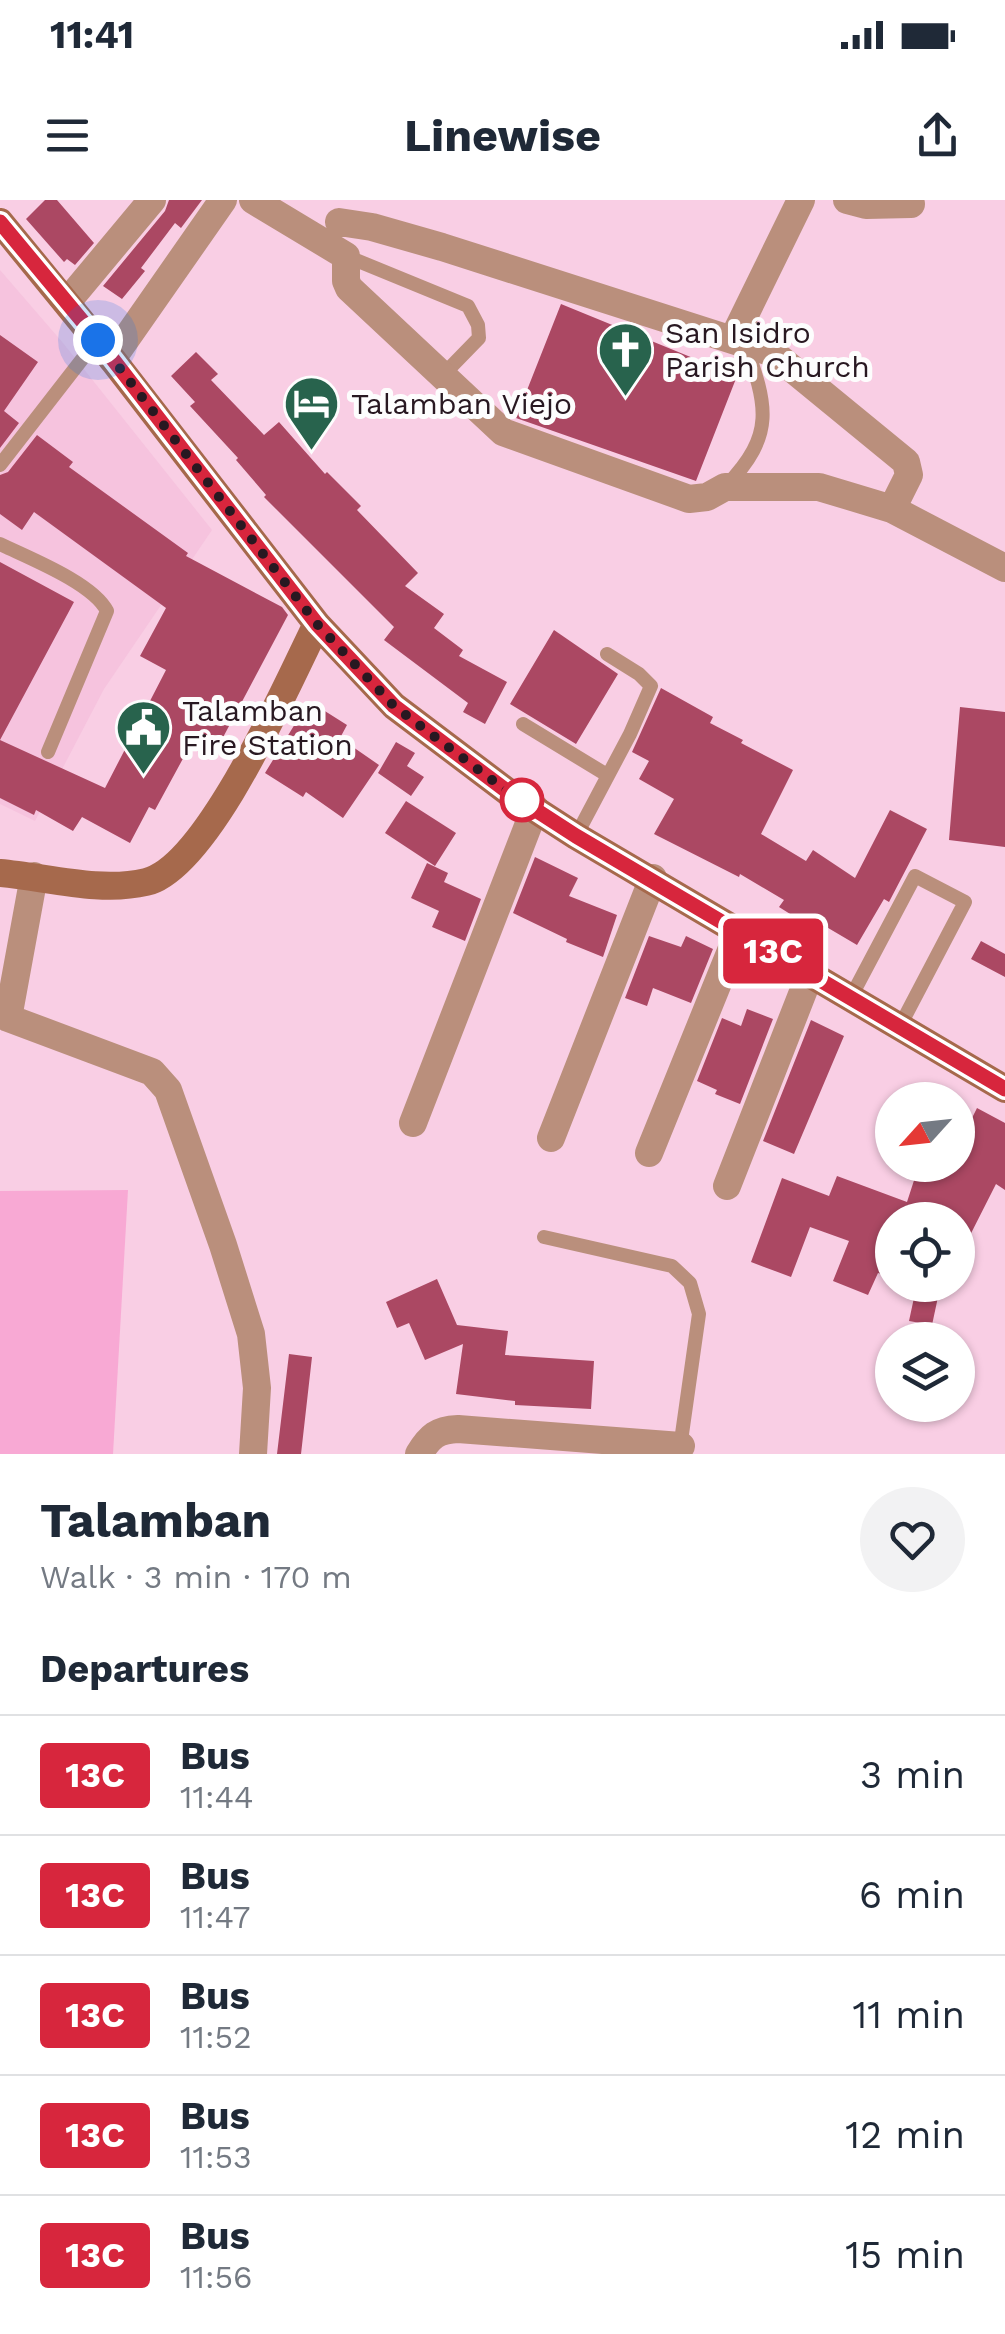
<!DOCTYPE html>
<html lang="en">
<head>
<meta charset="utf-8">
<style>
	:root { --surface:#fff; --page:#f2f2f3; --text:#1f2937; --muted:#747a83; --line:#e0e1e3 }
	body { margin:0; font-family:"Work Sans",sans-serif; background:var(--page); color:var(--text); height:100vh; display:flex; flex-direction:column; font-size:38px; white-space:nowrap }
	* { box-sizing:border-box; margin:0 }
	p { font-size:32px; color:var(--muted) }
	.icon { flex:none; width:55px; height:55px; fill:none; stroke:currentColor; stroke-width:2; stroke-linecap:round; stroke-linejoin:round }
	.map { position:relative; height:1254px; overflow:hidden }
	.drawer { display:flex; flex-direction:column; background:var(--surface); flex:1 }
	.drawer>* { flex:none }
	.badge { padding:0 20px; border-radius:8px; font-size:35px; line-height:65px }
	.needle { width:65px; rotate:243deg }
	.controls { position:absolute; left:875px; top:882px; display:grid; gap:20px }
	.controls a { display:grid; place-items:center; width:100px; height:100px; border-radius:50%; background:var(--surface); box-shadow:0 2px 8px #0004; font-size:50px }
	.you { position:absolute; width:50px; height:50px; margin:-25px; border:8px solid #fff; border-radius:50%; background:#1a73e8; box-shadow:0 0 0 15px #1a73e833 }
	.map>.badge { position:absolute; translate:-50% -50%; box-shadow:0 0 0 5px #fff }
	h2 { padding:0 40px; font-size:38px; line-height:90px }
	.round { display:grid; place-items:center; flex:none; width:105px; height:105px; border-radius:52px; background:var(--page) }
	.summary { display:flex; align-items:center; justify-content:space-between; height:170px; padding:0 40px }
	h1 { font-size:48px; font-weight:700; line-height:75px }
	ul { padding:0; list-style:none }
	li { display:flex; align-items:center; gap:30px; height:120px; padding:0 40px; border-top:2px solid var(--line) }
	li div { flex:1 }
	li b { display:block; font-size:38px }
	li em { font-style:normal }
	li .badge { min-width:110px; font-weight:700; text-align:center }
	.status { display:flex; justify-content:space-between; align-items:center; height:70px; padding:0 50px; background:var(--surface); direction:ltr }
	.status svg { height:28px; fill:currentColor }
	header { display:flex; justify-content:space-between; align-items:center; height:130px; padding:0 40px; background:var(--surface); font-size:45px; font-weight:700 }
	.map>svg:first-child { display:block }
	.built { fill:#f6c3de }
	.green { fill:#f8a9d4 }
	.building { fill:#ab4863 }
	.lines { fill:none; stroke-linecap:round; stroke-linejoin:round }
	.service { stroke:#ba8f7c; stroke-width:14 }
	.minor { stroke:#ba8f7c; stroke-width:28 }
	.secondary { stroke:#a6694c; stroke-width:28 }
	.line-casing { stroke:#fff; stroke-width:22 }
	.line { stroke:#d7263d; stroke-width:15 }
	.walk { stroke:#281821; stroke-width:10; stroke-dasharray:0 18 }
	.stop-dot { fill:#fff; stroke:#d7263d; stroke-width:5 }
	.labels { text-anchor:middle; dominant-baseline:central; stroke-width:10; stroke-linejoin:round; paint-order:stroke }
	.poi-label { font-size:30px; fill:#281821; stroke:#fdfdfd; text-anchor:start }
</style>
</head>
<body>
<div class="status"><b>11:41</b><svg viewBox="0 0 49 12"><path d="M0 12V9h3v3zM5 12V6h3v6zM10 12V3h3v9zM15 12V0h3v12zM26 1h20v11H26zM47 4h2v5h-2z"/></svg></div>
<header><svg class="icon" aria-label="menu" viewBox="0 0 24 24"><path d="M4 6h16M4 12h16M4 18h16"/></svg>Linewise<svg class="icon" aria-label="share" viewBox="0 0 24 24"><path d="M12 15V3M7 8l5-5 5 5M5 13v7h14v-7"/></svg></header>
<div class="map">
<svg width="1005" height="1254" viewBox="0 0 1005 1254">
	<rect width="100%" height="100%" fill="#f9cee4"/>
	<!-- built -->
	<path class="built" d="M0 70 63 143 212 330 104 489 35 621 0 604Z"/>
	<!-- green -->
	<path class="green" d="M128 990 113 1254H0V991Z"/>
	<!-- building -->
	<path class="building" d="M45 0H57L94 43 75 65 67 59 64 62 26 19Z
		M169 0H202L181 28 175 23 141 68 145 71 122 99 103 86 165 11Z
		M561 104 737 176 696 281 516 218Z
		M0 135 38 162 4 211 19 223 0 248Z
		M196 152 218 174 211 180 264 235 279 222 325 274 327 272 361 306 357 310 418 373 405 386 444 414 434 428 463 450 459 456 507 482 485 524 463 512 468 503 384 440 394 427 264 297 266 295 236 260 238 258 190 206 195 202 171 176Z
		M37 235 73 262 69 267 188 353 186 356 282 407 288 415 220 543 198 531 155 610 149 607 130 643 82 617 73 631 36 610 34 615 0 598V362L74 402 0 540 105 588 166 470 140 456 166 408 34 312 22 330 0 314V275L8 272Z
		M554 430 618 474 576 544 510 504Z
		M661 488 713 517 710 523 743 540 741 543 793 570 761 634 806 661 813 650 855 678 890 610 927 629 889 702 884 699 857 745 818 722 814 729 779 707 784 700 740 674 739 677 654 634 674 599 639 579 649 561 632 552Z
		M309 501 347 525 340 538 379 565 343 618 306 592 303 597 265 573Z
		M960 507 1005 512V647L949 640Z
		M396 542 415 553 407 566 424 577 411 596 378 573Z
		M406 601 456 633 435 666 385 633Z
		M535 657 578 678 569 696 617 715 603 757 566 742 567 739 513 713Z
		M427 663 448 673 444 682 481 699 465 741 432 727 439 711 411 698Z
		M649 736 681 747 686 736 713 749 691 803 653 788 647 806 625 798Z
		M981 741 1005 754V777L971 759Z
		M747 809 773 819 740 904 715 894 717 890 697 881 722 818 741 826Z
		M811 820 844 836 794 954 763 941Z
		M977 908 1005 923V990L996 984 958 1059V1020H892V1077L878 1073 868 1095 833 1081 849 1041 810 1027 791 1077 751 1062 782 978 829 996 837 976 907 1002 919 965H958V912L972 918Z
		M437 1079 457 1125 508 1131 505 1155 594 1161 591 1209 515 1205V1201L456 1194 463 1144 425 1160 409 1123 397 1128 386 1102Z
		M915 1093 938 1097 932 1125 909 1121Z
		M289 1154 312 1157 301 1254H277Z"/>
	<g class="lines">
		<!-- service -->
		<path class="service" d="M346 56 468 106 478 125 479 138 444 174
			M0 265 97 140
			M726 286C776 234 767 206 745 143
			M0 344C29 358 93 383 107 411L48 552
			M523 524 607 575
			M576 636 630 534 651 486 639 474 607 454
			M851 797 915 676 965 702 900 826
			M544 1037 672 1066 690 1083 699 1114 680 1248"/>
		<!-- minor -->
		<path class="minor" d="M253 0 346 56V81L349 88 503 232 689 299 707 297 725 287H819L892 309 1005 368
			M847 0 866 5 911 4
			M339 22 372 27 442 47 773 153 906 262 909 275 892 309
			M67 102 152 0
			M733 139 801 0
			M112 159 223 0
			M34 676 8 818 152 872 168 890 223 1045 251 1134 257 1188 253 1254
			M413 923 535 608
			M551 938 653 678
			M649 953 739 731
			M727 986 810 774
			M419 1254C430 1236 437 1230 458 1229L681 1246"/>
		<!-- secondary -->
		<path class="secondary" d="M0 22 112 159 317 424 394 506 508 592 576 636 1005 889
			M0 673C46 677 100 693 146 682 208 668 288 482 317 424"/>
	</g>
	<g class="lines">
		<defs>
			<path id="line" d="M0 22 98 140 317 424 394 506 508 592 576 636 1005 889"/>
		</defs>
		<!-- line casing -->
		<use href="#line" class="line-casing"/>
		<!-- line -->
		<use href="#line" class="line"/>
		<!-- walk -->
		<path class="walk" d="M98 140 317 424 394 506 508 592 535 608 522 600"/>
	</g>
	<!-- icons -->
	<defs>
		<symbol id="church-pin" viewBox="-11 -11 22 30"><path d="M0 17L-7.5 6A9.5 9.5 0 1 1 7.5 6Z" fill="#28634d" stroke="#fdfdfd"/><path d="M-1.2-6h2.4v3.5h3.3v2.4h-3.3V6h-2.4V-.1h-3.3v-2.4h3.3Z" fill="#fff"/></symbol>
		<symbol id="hotel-pin" viewBox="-11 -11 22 30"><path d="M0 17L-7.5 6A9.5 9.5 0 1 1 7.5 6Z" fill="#28634d" stroke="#fdfdfd"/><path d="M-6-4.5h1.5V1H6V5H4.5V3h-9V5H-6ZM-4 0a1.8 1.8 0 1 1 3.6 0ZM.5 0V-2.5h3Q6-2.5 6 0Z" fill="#fff"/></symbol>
		<symbol id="civic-pin" viewBox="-11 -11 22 30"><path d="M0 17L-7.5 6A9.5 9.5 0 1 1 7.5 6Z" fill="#28634d" stroke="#fdfdfd"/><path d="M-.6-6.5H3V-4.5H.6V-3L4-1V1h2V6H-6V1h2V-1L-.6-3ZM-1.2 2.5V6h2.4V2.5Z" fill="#fff"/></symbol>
	</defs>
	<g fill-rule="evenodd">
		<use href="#church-pin" x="594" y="118" width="63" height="86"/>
		<use href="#hotel-pin" x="280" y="172" width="63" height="86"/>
		<use href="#civic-pin" x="112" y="496" width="63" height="86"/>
	</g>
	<!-- markers -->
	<circle class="stop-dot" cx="522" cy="600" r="20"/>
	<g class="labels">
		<!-- poi labels -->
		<g class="poi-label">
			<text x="665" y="132">San Isidro<tspan x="665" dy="34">Parish Church</tspan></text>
			<text x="351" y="203">Talamban Viejo</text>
			<text x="182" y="510">Talamban<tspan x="182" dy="34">Fire Station</tspan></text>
		</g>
	</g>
</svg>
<div class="controls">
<a><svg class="needle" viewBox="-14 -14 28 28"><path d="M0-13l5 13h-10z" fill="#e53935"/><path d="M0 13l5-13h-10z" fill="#747a83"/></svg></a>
<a><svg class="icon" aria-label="locate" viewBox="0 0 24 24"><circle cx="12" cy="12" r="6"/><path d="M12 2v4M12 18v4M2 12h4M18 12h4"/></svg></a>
<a><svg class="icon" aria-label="layers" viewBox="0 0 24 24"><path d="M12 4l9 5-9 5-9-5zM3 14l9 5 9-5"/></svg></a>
</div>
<div class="you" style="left:98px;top:140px"></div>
<b class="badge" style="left:773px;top:751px;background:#d7263d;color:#fff">13C</b>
</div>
<section class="drawer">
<div class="summary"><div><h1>Talamban</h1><p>Walk · 3 min · 170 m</p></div><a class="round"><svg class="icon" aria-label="heart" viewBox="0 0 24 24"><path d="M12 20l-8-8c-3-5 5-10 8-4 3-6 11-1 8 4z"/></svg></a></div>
<h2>Departures</h2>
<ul>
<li><span class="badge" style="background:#d7263d;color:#fff">13C</span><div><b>Bus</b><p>11:44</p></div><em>3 min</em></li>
<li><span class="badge" style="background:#d7263d;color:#fff">13C</span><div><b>Bus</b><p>11:47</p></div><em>6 min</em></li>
<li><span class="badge" style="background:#d7263d;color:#fff">13C</span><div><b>Bus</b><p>11:52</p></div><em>11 min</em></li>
<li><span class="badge" style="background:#d7263d;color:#fff">13C</span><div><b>Bus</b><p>11:53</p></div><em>12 min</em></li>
<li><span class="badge" style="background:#d7263d;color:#fff">13C</span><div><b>Bus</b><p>11:56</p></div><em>15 min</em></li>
</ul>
</section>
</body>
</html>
